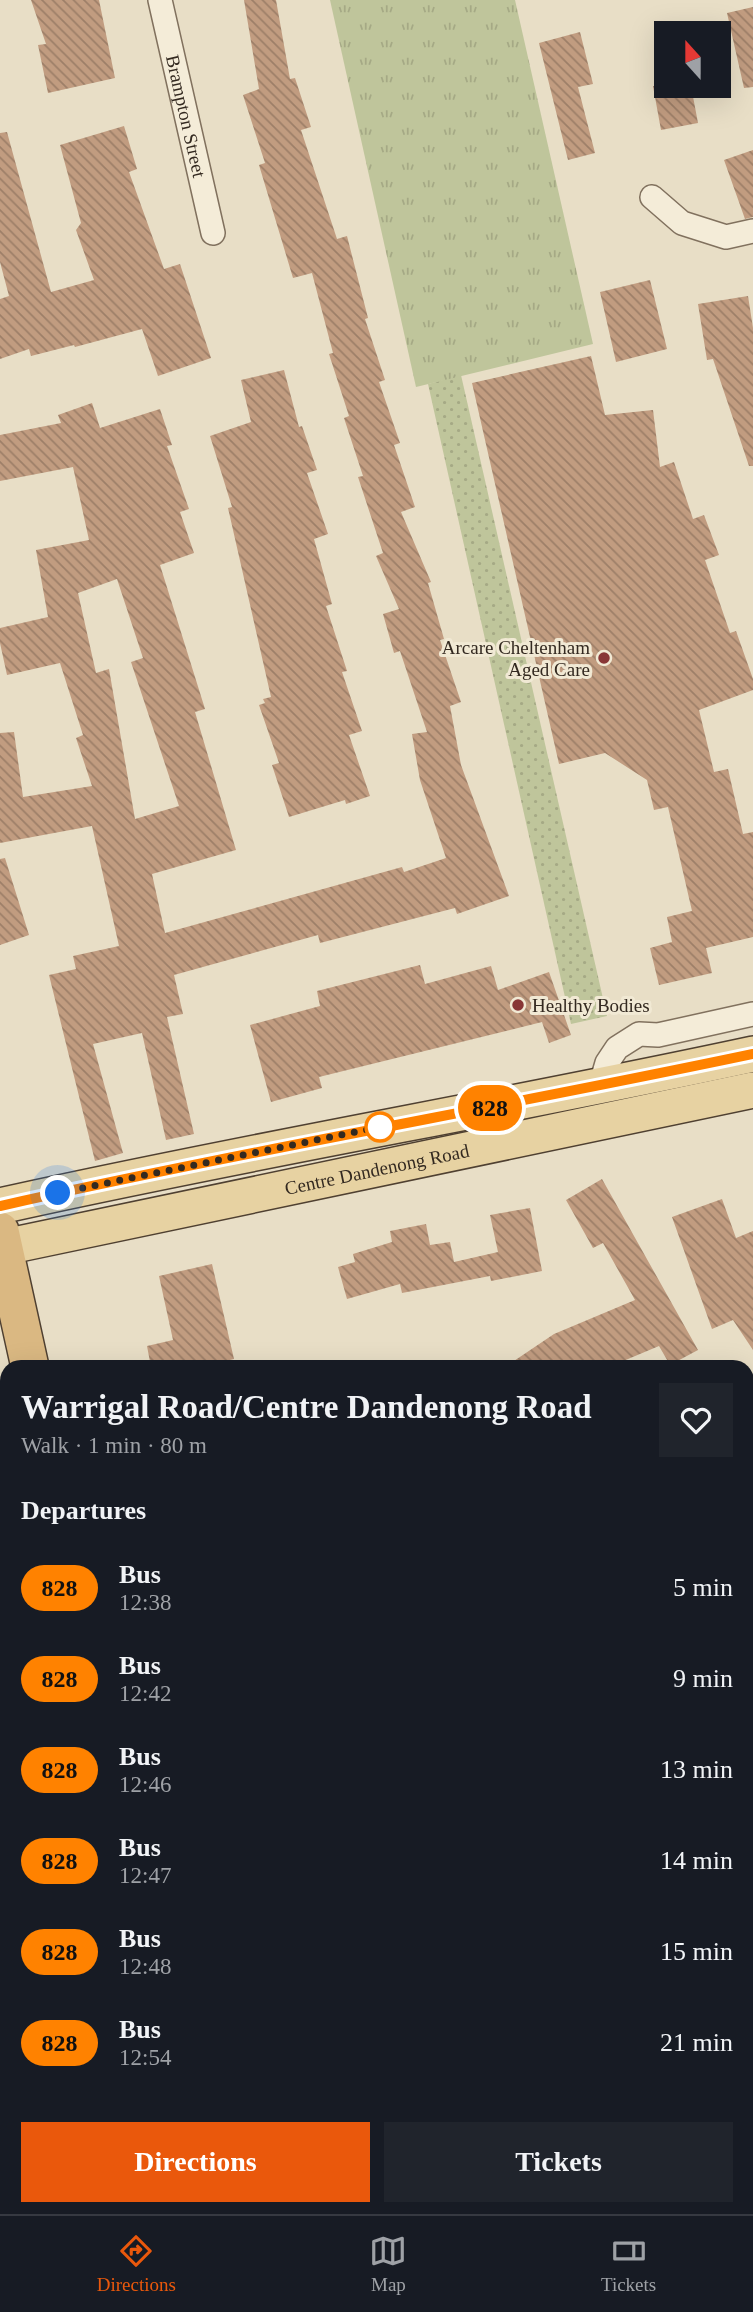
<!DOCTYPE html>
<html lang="en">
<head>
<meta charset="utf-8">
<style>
	:root { --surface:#171b24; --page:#20242c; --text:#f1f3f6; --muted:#9ea1a6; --line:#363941; --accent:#ea580c }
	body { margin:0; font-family:"Times New Roman",serif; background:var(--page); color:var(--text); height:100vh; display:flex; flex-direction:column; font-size:26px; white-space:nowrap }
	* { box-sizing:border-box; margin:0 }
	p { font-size:23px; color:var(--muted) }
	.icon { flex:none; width:38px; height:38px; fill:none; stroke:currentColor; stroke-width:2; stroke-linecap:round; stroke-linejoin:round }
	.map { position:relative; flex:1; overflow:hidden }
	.drawer { position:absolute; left:0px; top:1360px; width:754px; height:856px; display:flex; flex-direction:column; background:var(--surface); border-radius:21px 21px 0 0; box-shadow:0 7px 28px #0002 }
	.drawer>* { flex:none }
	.badge { padding:0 14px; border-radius:23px; font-size:24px; line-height:46px }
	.needle { width:46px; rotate:339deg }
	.buttons { position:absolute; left:654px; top:21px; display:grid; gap:14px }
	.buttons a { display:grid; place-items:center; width:77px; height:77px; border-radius:0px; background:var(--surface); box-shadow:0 7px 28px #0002; font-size:35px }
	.you { position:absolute; width:35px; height:35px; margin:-18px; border:5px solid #fff; border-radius:50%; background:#1a73e8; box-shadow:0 0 0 10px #1a73e833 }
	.map>.badge { position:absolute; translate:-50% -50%; box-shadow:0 0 0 4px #fff }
	h2 { padding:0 21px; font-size:26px; line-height:63px }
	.round { display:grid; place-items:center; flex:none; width:74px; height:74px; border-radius:0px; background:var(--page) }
	.headline { display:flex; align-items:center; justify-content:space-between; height:119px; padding:0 21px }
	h1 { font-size:33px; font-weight:600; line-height:52px }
	.button { display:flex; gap:14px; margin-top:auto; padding:14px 21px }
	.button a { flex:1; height:80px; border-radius:0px; background:var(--accent); color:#fff; font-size:28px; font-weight:600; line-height:80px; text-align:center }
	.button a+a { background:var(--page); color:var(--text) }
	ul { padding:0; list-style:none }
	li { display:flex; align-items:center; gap:21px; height:91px; padding:0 21px }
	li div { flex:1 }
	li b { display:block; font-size:26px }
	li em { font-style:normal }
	li .badge { min-width:77px; font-weight:700; text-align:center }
	.tabs { display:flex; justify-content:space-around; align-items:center; height:98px; border-top:2px solid var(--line); background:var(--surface); font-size:19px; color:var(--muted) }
	.tabs a { display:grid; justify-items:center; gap:4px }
	.tabs .current { color:var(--accent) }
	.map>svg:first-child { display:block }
	.grass { fill:url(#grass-dots) }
	.park { fill:url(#park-tufts) }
	.building { fill:url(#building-back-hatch); fill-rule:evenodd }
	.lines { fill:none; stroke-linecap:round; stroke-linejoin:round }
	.minor-casing { stroke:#81715e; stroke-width:26 }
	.primary-casing { stroke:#4f4031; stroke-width:38 }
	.trunk-casing { stroke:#4f4031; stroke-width:40 }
	.minor { stroke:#f4ecd8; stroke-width:23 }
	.primary { stroke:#e7d2a2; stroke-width:35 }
	.trunk { stroke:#dab882; stroke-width:37 }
	.line-casing { stroke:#fff; stroke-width:16 }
	.line { stroke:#ff8200; stroke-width:10 }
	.walk { stroke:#332920; stroke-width:7; stroke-dasharray:0 12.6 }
	.poi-dot { fill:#883636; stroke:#f1e9d4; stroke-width:2.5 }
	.stop-dot { fill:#fff; stroke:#ff8200; stroke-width:3.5 }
	.labels { text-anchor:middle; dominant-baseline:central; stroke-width:6; stroke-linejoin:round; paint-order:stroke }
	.street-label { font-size:19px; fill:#332920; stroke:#f1e9d4 }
	.poi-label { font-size:19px; fill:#332920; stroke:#f1e9d4; text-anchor:end }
</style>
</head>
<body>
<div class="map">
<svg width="753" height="2214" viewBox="0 0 753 2214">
	<defs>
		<pattern id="grass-dots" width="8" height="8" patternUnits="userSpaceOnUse" patternTransform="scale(1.75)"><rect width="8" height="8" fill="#bfc59b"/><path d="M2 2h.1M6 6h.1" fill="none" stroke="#a5a985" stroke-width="1.8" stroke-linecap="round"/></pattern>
		<pattern id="park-tufts" width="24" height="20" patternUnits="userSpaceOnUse" patternTransform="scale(1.75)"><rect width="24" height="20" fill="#bfc59b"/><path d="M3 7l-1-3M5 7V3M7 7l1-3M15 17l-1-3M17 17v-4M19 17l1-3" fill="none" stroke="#a5a985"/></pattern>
		<pattern id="building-back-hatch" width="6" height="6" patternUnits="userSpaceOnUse" patternTransform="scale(1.75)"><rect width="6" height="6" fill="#c19c80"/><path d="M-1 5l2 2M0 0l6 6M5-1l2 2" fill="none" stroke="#9d7f68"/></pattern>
	</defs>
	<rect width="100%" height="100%" fill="#e8dec6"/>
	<!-- grass -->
	<path class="grass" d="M461 375 607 1016 571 1024 428 384Z"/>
	<!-- park -->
	<path class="park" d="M330 0H515L593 344 416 387Z"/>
	<!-- building -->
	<path class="building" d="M31 0H99L115 78 48 93 38 45 46 44Z
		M244 0H276L290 79 295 78 311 127 301 130 337 239 347 236 368 318 365 319 385 380 379 382 400 443 394 445 415 507 401 512 431 582 428 583 444 639 440 640 461 702 450 706 461 765 509 896 457 914 455 908 320 943 318 935 174 975 183 1014 167 1017 194 1134 166 1140 142 1033 93 1044 123 1153 95 1161 49 975 76 969 73 956 119 946 92 826 0 843V733L14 732 23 797 92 786 76 738 83 735 60 663 7 675 0 643V628L48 617 36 550 89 540 73 467 0 481V435L61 423 58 415 92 403 100 428 160 409 172 445 167 446 189 509 180 512 194 553 160 565 205 709 195 712 236 850 152 874 165 933 402 867 404 872 446 858 420 780 412 734 427 732 400 651 394 653 383 614 399 609 376 556 383 553 358 477 363 476 344 418 349 416 329 354 333 353 312 273 293 278 259 165 265 163 243 95 259 89ZM117 579 143 658 131 662 179 806 135 819 109 669 96 673 78 593Z
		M753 7V87L744 88 727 13Z
		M580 32 593 84 578 87 595 153 568 160 539 43Z
		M653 86H691L698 123 661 130Z
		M124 126 137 169 129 172 164 269 180 264 211 358 158 376 142 329 75 347 74 345 31 356 29 349 0 359V299L9 296 0 262V133L7 132 51 292 94 280 76 230 81 223 60 145Z
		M753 150V217L745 219 724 160Z
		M650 280 667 349 616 362 600 292Z
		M748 296 753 328V466H749L713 359 707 360 698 304Z
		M591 356 605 415 653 410 660 467 674 462 693 519 704 515 719 555 705 560 730 633 736 631 753 679V690L699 710 714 772 728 769 743 834 753 832V937L706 948 712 973 659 985 650 948 672 942 667 917 692 911 668 807 654 810 647 780 605 753 559 764 472 383Z
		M284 370 299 427 302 426 317 470 307 473 328 534 314 539 332 604 326 606 347 671 342 672 362 731 349 735 370 796 346 804 345 800 289 817 272 765 279 763 259 705 265 703 263 699 271 697 228 508 232 507 210 436 251 422 241 380Z
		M5 858 29 935 0 945V859Z
		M420 965 425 984 491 966 498 990 549 972 571 1035 549 1043 542 1022 319 1077 322 1088 271 1102 250 1025 320 1006 317 991Z
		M602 1179 698 1350 670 1365 659 1346 609 1367H505L554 1334 635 1300 603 1243 593 1248 566 1200Z
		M722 1199 736 1238 753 1231V1350L733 1320 712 1329 672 1217Z
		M530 1208 542 1271 491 1281 490 1276 402 1293 400 1284 347 1299 338 1267 355 1262 353 1254 392 1242 390 1231 426 1224 430 1245 450 1242 454 1262 498 1252 490 1215Z
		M212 1264 234 1359 201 1367H151L147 1346 173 1340 159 1276Z"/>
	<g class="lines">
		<defs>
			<g id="minor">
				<path id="s1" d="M160 0 213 233"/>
				<path d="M652 197 682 223 726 237 753 231"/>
				<path d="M600 1087 607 1063 617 1048 639 1034 658 1035 753 1014"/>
				<path d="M747 1777 753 1773"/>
				<path d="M747 2138 753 2136"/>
				<path d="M655 2214 657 2208"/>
			</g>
			<g id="primary">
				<path d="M0 1206C250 1150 503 1108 753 1054"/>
				<path id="s2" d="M0 1248 753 1090"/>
			</g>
			<path id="trunk" d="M0 1231 30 1367
				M0 1429 7 1460
				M189 2208 190 2214"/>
		</defs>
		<!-- minor casing -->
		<use href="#minor" class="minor-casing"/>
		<!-- primary casing -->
		<use href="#primary" class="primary-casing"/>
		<!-- trunk casing -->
		<use href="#trunk" class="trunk-casing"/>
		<!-- minor -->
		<use href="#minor" class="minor"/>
		<!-- primary -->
		<use href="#primary" class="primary"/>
		<!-- trunk -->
		<use href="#trunk" class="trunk"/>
	</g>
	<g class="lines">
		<defs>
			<path id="line" d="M0 1206C250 1150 502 1107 753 1054"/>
		</defs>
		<!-- line casing -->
		<use href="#line" class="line-casing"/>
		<!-- line -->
		<use href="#line" class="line"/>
		<!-- walk -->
		<path class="walk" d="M58 1193 380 1127"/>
	</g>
	<!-- markers -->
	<g class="poi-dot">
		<circle cx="604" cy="658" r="7"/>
		<circle cx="518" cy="1005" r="7"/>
	</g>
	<circle class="stop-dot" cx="380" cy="1127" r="14"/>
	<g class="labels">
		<!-- street labels -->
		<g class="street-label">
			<text stroke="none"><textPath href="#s1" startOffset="119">Brampton Street</textPath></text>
			<text stroke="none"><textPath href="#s2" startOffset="385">Centre Dandenong Road</textPath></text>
		</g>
		<!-- poi labels -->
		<g class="poi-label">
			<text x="590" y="647">Arcare Cheltenham<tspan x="590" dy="22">Aged Care</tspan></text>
			<text x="532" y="1005" text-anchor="start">Healthy Bodies</text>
		</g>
	</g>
</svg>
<div class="buttons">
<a><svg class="needle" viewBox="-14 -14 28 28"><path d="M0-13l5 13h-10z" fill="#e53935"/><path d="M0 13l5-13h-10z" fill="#9ea1a6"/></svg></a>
</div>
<div class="you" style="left:58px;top:1193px"></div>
<b class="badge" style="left:490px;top:1108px;background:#ff8200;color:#111">828</b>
<section class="drawer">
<div class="headline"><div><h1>Warrigal Road/Centre Dandenong Road</h1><p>Walk · 1 min · 80 m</p></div><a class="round"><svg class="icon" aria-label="heart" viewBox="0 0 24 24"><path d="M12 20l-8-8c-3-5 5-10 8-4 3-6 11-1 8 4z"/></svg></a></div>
<h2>Departures</h2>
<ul>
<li><span class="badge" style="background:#ff8200;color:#111">828</span><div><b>Bus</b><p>12:38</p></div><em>5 min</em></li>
<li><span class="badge" style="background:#ff8200;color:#111">828</span><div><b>Bus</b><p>12:42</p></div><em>9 min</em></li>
<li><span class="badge" style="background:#ff8200;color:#111">828</span><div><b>Bus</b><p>12:46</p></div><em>13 min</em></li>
<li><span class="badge" style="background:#ff8200;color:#111">828</span><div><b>Bus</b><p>12:47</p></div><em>14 min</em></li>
<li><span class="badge" style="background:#ff8200;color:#111">828</span><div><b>Bus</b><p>12:48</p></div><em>15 min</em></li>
<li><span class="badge" style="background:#ff8200;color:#111">828</span><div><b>Bus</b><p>12:54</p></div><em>21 min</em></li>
</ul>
<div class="button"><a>Directions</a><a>Tickets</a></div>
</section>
</div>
<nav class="tabs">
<a class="current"><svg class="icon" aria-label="directions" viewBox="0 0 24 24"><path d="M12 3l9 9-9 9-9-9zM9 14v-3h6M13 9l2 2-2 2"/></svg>Directions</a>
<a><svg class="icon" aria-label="map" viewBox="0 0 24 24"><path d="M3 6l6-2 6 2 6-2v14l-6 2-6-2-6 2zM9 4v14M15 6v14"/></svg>Map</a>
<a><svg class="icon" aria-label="tickets" viewBox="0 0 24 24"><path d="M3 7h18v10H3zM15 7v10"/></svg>Tickets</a>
</nav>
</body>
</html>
